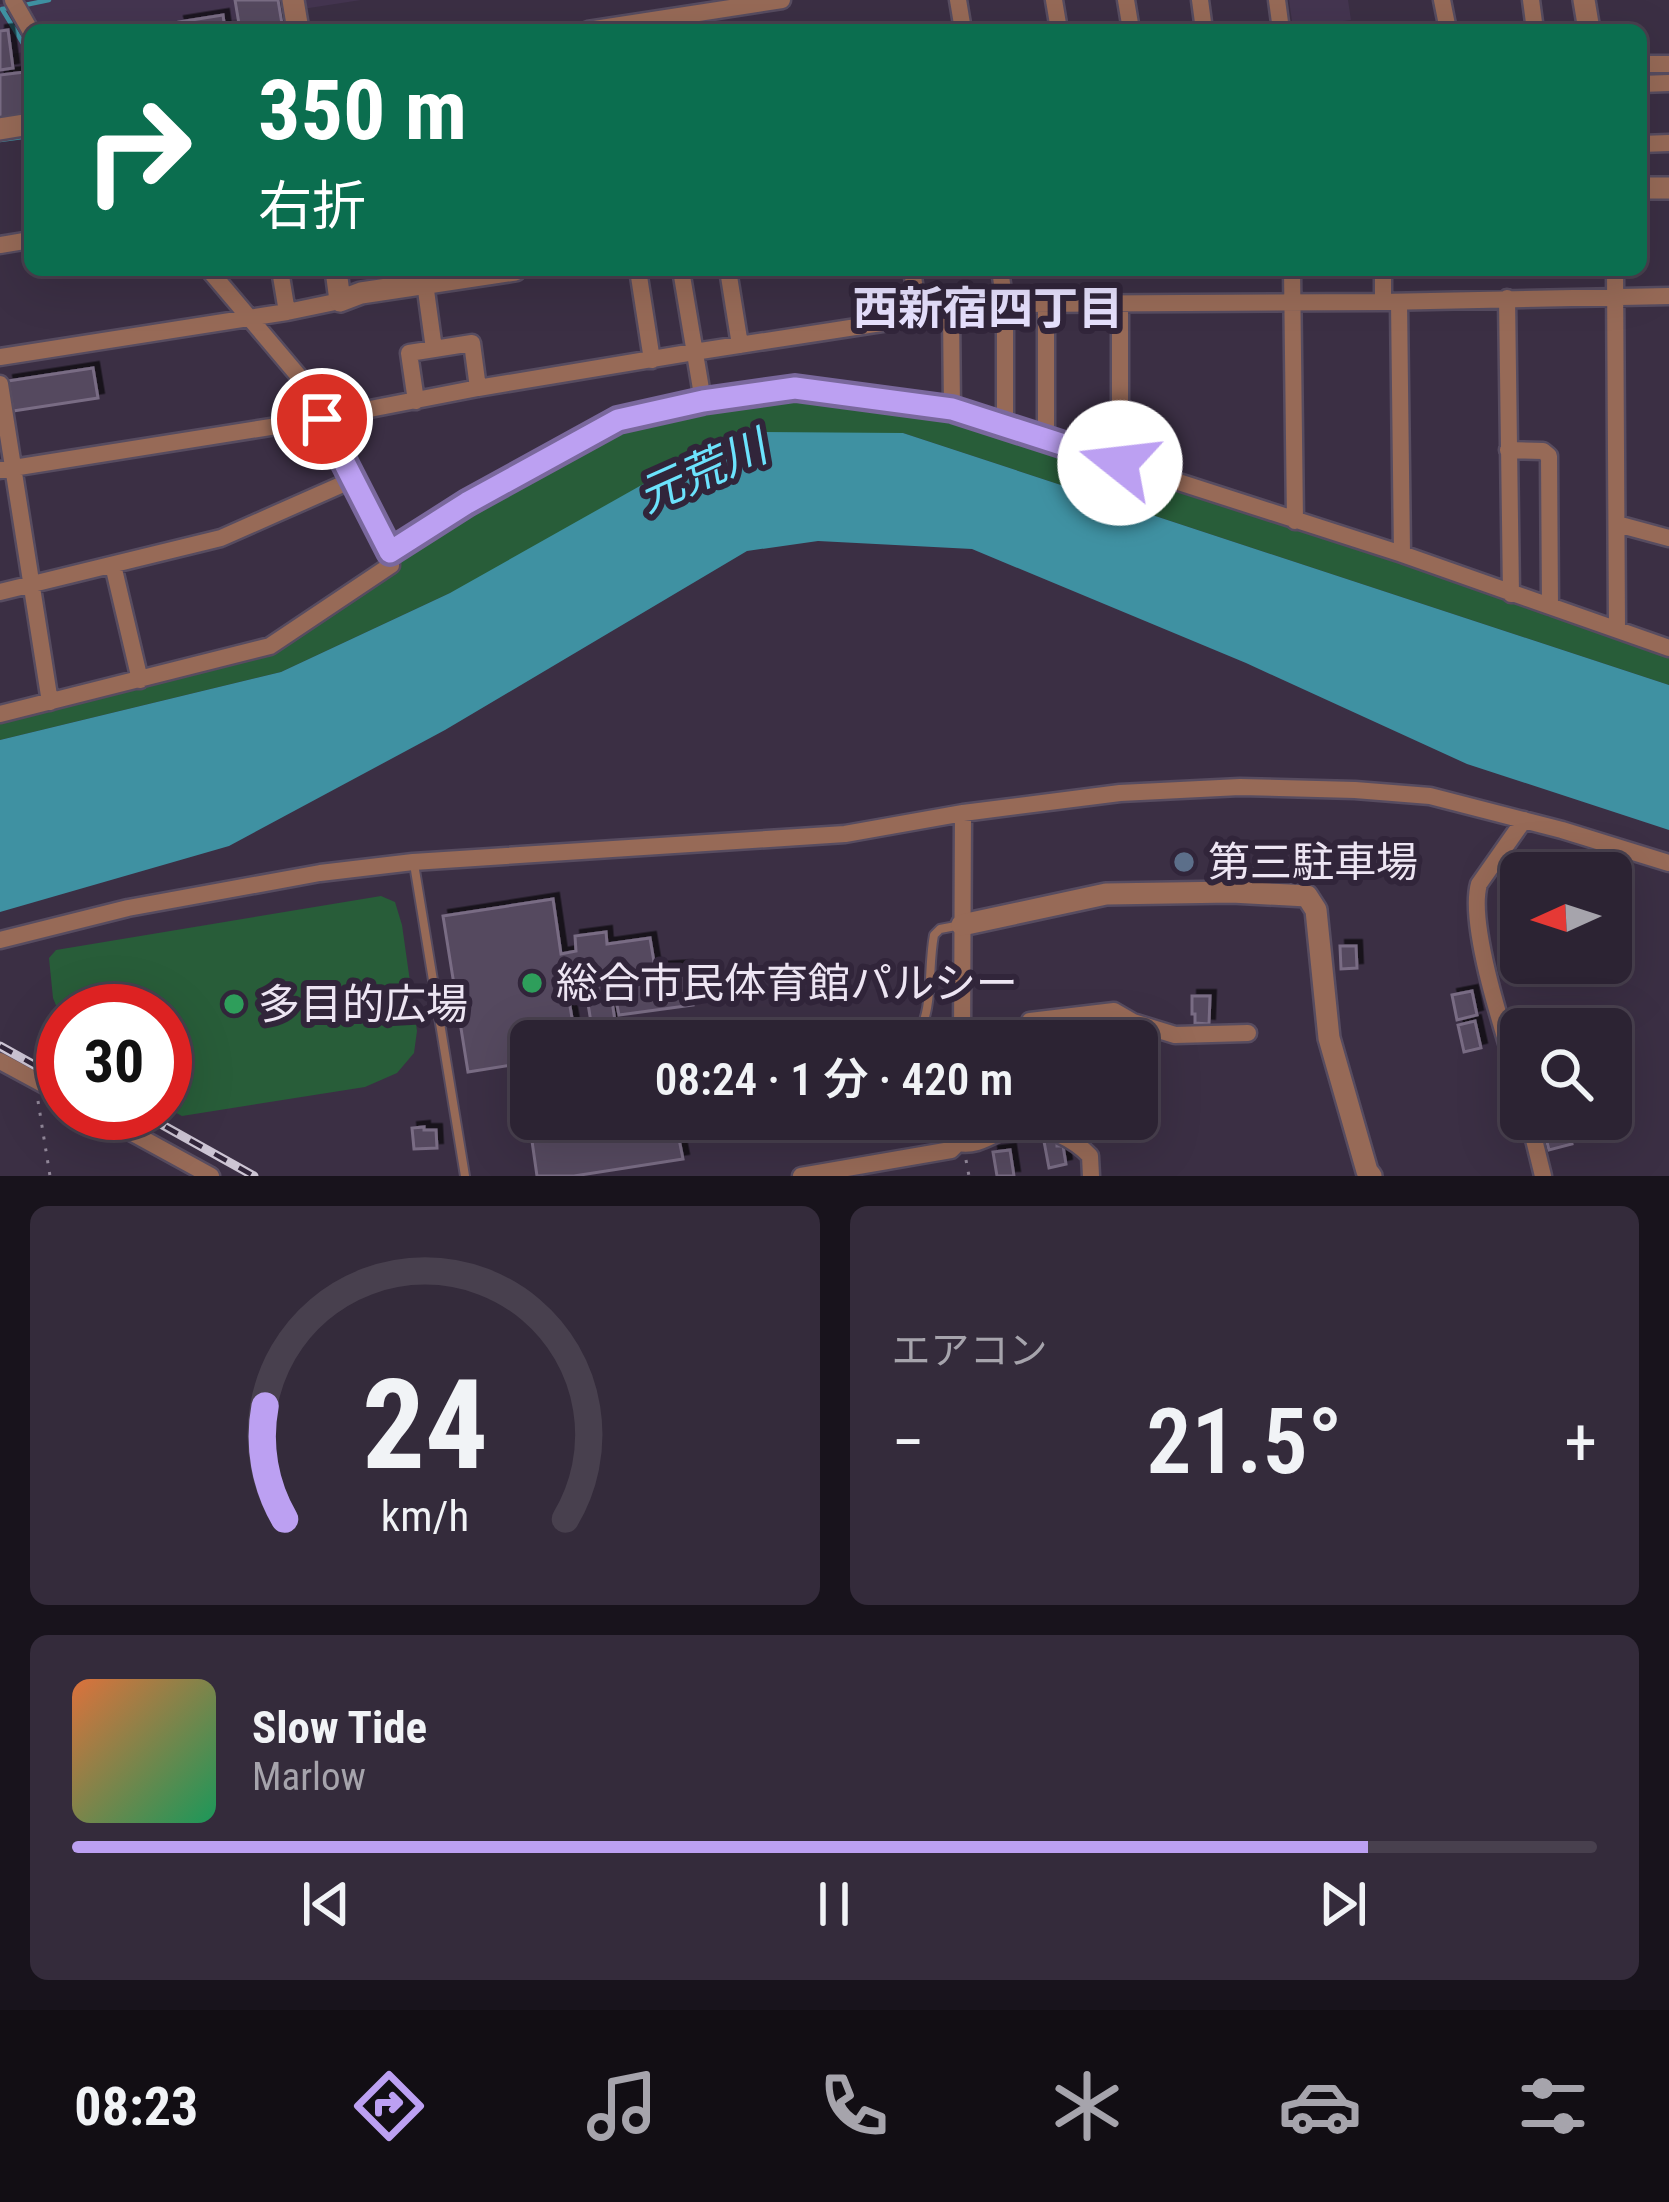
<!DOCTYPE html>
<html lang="ja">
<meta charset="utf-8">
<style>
:root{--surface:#2c2333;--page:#342b3b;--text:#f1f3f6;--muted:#a6a4ac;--line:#48404e;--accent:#bca0f2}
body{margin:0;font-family:"Roboto Condensed","Noto Sans JP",sans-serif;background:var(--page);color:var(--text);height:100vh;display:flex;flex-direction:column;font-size:45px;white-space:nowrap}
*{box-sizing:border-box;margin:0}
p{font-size:39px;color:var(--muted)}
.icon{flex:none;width:66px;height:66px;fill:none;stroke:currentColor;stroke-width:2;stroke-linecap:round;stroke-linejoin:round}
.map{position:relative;height:1176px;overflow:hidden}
.drawer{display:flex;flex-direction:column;gap:30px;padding:30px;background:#18131c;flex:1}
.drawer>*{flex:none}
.top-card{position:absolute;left:24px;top:24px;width:1623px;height:252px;border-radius:18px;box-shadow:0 12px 48px #0002,0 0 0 3px var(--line);background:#0b6e4f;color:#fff;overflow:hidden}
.needle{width:78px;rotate:267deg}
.buttons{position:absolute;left:1500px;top:852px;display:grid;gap:24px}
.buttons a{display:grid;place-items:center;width:132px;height:132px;border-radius:18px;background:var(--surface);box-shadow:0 12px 48px #0002,0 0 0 3px var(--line);font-size:60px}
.speed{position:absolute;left:36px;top:984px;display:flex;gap:24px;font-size:60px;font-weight:700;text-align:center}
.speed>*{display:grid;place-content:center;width:156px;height:156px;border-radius:50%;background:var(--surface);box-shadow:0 12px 48px #0002,0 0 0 3px var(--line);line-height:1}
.speed .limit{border:18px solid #d22;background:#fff;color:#111}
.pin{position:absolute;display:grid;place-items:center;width:102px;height:102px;color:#fff;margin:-51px;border:6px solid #fff;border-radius:50%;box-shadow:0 3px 12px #0007}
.me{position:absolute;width:132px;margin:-66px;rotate:286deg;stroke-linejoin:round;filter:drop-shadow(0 0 9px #0008)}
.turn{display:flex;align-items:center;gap:42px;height:252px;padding:0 36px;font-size:54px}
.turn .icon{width:156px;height:156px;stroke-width:2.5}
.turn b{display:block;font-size:84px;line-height:102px}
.big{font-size:90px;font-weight:600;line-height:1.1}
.drawer .card{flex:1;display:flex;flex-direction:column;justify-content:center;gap:18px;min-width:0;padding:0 42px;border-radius:18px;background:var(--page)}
.drawer .dial{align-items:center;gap:0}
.dial svg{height:312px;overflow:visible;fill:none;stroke:var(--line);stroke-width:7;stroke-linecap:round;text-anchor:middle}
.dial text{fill:var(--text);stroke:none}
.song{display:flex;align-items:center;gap:36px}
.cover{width:144px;height:144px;border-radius:18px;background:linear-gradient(135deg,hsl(20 70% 55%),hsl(150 70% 35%))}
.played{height:12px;border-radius:6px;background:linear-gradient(90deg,var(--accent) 85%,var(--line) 85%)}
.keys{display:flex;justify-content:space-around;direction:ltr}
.heat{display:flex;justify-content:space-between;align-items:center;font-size:66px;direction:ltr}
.drawer .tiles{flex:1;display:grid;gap:30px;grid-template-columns:1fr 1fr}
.card:last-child{grid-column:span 2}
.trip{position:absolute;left:510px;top:1020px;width:648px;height:120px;border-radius:18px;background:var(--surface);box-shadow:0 12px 48px #0002,0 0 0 3px var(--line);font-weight:600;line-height:120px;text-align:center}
.tabs{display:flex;height:192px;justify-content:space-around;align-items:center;background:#120e14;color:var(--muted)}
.tabs .icon{width:84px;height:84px}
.tabs .on{color:var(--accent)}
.tabs b{font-size:54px;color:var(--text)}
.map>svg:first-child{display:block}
</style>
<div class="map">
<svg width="1669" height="1176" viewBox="0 0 1669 1176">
<defs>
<filter id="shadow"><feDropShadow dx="5.5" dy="-5.5" stdDeviation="0" flood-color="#0009"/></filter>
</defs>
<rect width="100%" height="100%" fill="#3b2f44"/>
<path fill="#443550" d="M 27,0 L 361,0 L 166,30 L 30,30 L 30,51 L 0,56 L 0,4 Z
M 1289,0 L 1348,0 L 1351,20 L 1293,28 Z"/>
<path fill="#285d39" d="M 806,399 L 914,406 L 1669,651 L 1669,685 L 903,433 L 450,593 L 281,672 L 0,740 L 0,721 L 271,654 L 400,566 L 400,553 L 534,473 L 635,424 L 704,407 Z
M 381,896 L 395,902 L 402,925 L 417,1031 L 414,1053 L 397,1073 L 365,1087 L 182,1116 L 165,1107 L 165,1011 L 63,1011 L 63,1022 L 53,998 L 49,958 L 56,950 Z"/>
<path fill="#3f91a2" d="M 760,432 L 903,433 L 1669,685 L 1669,830 L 1467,764 L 1246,663 L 972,549 L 818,541 L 747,551 L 445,730 L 229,846 L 0,912 L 0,740 L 281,672 L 450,593 L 686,460 Z"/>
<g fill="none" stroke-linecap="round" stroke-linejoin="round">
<path stroke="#3f91a2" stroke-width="4.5" d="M 20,6 L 49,0
M 9,8 L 2,9 L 30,55
M 1641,75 L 1659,75
M 0,140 L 30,136"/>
</g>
<path fill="#55485f" stroke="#796c84" stroke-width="3" filter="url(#shadow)" d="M 235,0 L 278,0 L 283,30 L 240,30 Z
M 223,15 L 225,30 L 181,30 L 179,22 Z
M 8,30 L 13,68 L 0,70 L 0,31 Z
M 25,72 L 30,114 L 0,118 L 0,75 Z
M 93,368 L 98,398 L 13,411 L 8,381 Z
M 553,899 L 561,954 L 576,951 L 575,936 L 606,932 L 607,944 L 650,938 L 655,968 L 687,966 L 693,1005 L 619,1015 L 612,981 L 609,981 L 618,1041 L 594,1041 L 585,985 L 567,989 L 576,1041 L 531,1041 L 531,1062 L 468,1072 L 443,916 Z
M 1340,946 L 1356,946 L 1357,968 L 1341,969 Z
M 1472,991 L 1477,1015 L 1457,1020 L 1452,995 Z
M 1192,996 L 1210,996 L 1209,1024 L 1195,1023 L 1195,1014 L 1192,1014 Z
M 1084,1018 L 1101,1019 L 1101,1041 L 1083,1041 Z
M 1475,1021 L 1481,1048 L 1464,1052 L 1458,1025 Z
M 531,1077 L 531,1119 L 675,1119 L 683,1159 L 574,1176 L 537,1176 L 523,1078 Z
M 1557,1119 L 1566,1119 L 1572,1144 L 1549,1150 L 1542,1123 Z
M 424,1127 L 424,1130 L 436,1130 L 437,1148 L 414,1149 L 412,1128 Z
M 1043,1136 L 1057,1141 L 1057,1146 L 1063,1146 L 1066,1164 L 1049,1168 Z
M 1010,1150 L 1014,1176 L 997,1176 L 993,1152 Z"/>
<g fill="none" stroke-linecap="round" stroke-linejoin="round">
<g stroke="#574c60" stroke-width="12">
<path id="service" d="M 414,864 L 465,1176
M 736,1041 L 746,1037 L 763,1041
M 915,1041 C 935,1007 927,972 934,935 L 940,929 L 961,925"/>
</g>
<g stroke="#574c60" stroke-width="21">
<path id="minor" d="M 13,0 L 30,30
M 958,0 L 963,30
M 1054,0 L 1059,30
M 1126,0 L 1131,30
M 1200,0 L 1204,30
M 1277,0 L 1281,30
M 1442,0 L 1448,30
M 1531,0 L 1535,30
M 588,30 L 782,0
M 1641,64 L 1669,64
M 1641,84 L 1669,83
M 1641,144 L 1669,143
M 0,245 L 30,240
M 209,270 L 307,386 L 390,552
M 280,270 L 287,312
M 638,270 L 652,360
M 681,270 L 703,401
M 728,270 L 740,345
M 912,270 L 919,317
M 1000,270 L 1005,304 L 1005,426
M 1292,270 L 1295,521
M 1615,270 L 1617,629
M 425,283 L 434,349
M 1507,298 L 1511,594
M 1383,302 L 1383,270
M 1399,302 L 1402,554
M 951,312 L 952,409
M 0,357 L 287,312 L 340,301
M 0,384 L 50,702
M 416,401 L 409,353 L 472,343 L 478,388
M 1046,441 L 1046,304
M 1508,450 L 1543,451 L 1549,456 L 1550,606
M 1120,463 L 1120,303
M 0,470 L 308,421 L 478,388 L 694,352 L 1005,304 L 1383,302 L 1669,296
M 1617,524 L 1669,538
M 390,552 L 467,503 L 618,420 L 703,401 L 795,388 L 952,409 L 1402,554 L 1669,648
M 113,565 L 140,680
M 0,592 L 221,538 L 352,480
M 0,714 L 270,646 L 391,565 L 390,552
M 0,940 L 128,908 L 320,873 L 413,862 L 845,834 L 963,813 L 1120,793 L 1240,787 L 1355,790 L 1430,796 L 1562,830 L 1669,863
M 962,1041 L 963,813
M 1025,1041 L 1030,1021 L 1114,1011 L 1133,1022 L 1175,1035 L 1248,1033
M 0,1061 L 63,1095
M 1521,1088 C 1507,1043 1467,926 1479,884 L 1524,820
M 96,1113 L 211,1176
M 1529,1119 L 1543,1176
M 958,1143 C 983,1148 998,1127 1021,1126 C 1045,1124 1075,1140 1090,1156 L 1091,1176
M 801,1176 L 951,1150 L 958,1143 L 962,1119"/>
</g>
<g stroke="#574c60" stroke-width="26">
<path id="tertiary" d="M 293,0 L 298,30
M 1584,0 L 1589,30
M 0,129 L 30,124
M 1641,188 L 1669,188
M 336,270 L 340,301 L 361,293 L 515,270
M 962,925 L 1106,894 L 1232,892 L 1307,896 L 1316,910 L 1329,1038 L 1367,1171 L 1371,1176"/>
</g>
<path stroke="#92889a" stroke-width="3" stroke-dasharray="3 9" stroke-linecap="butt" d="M 38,1101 L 50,1176
M 966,1160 L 969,1176"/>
<use href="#service" stroke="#976a57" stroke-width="8"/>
<use href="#minor" stroke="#976a57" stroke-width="16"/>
<use href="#tertiary" stroke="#976a57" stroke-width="21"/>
<g stroke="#cdc5d4" stroke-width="9">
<path id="rail" d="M 0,1046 L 63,1081
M 141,1113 L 254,1176"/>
</g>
<use href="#rail" stroke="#31253a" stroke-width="4.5" stroke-dasharray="14" stroke-linecap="butt"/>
</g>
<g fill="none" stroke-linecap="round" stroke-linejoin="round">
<g stroke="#7a689d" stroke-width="30">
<path id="route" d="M 322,419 L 390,552 L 467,503 L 618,420 L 703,401 L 795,388 L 952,409 L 1120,463"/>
</g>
<use href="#route" stroke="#bca0f2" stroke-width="21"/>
</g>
<circle fill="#5c6f8a" stroke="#31253a" stroke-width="4.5" cx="1184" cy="862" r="12"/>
<g fill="#2e9e5b" stroke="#31253a" stroke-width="4.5">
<circle cx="532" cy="983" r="12"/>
<circle cx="234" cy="1004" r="12"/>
</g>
<g text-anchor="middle" stroke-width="12" stroke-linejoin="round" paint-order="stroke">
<g font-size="42" fill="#ede5f3" stroke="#31253a" text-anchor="start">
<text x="1208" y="877">第三駐車場</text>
<text x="556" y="998">総合市民体育館パルシー</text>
<text x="258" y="1019">多目的広場</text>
</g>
<g font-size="45" font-weight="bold" fill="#e6e0fd" stroke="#31253a">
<text x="988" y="324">西新宿四丁目</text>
</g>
<g font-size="45" font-style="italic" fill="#6ce3fd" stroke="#31253a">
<text transform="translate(702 471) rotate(-24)" y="16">元荒川</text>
</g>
</g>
</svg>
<div class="buttons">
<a><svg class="needle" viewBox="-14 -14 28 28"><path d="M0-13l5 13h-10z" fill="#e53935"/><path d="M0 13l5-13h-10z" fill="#a6a4ac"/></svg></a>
<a><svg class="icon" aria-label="search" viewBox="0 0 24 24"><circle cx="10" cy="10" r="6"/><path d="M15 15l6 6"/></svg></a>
</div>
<div class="speed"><div class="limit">30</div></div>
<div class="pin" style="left:322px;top:419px;background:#d93025"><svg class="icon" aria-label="arrive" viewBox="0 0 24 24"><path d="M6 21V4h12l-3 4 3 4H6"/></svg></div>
<svg class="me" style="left:1120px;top:463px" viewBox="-20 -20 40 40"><circle r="19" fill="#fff"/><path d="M0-13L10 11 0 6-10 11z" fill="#bca0f2"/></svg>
<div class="trip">08:24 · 1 分 · 420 m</div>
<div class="top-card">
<div class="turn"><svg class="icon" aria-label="right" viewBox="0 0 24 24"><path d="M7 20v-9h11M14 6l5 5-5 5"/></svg><div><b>350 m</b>右折</div></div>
</div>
</div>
<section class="drawer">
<div class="tiles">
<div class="card dial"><svg viewBox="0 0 100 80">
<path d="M14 69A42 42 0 1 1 86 69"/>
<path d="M14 69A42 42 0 0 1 9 40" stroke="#bca0f2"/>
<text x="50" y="56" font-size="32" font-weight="700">24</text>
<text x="50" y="72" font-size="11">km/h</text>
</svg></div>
<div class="card"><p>エアコン</p>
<div class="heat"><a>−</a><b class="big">21.5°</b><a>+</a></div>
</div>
<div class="card">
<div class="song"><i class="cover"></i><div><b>Slow Tide</b><p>Marlow</p></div></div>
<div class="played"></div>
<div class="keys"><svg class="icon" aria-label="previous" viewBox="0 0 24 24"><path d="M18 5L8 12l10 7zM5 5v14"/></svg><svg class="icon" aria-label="pause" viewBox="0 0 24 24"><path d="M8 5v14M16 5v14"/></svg><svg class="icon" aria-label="next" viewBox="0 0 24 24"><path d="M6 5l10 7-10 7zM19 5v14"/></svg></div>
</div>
</div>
</section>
<nav class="tabs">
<b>08:23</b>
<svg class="icon on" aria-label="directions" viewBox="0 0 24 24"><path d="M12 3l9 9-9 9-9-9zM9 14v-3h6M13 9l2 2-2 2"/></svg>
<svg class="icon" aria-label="music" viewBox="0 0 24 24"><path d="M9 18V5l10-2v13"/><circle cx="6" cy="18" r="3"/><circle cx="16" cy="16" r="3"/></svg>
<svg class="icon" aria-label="phone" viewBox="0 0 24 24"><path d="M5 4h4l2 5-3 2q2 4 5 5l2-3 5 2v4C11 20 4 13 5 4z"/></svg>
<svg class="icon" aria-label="climate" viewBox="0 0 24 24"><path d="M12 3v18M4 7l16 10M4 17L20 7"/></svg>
<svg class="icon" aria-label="car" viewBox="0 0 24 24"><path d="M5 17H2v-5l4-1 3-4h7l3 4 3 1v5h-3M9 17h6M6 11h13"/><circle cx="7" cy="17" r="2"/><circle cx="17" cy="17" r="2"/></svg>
<svg class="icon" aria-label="filters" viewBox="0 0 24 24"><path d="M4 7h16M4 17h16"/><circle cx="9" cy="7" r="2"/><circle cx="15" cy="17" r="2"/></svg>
</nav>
